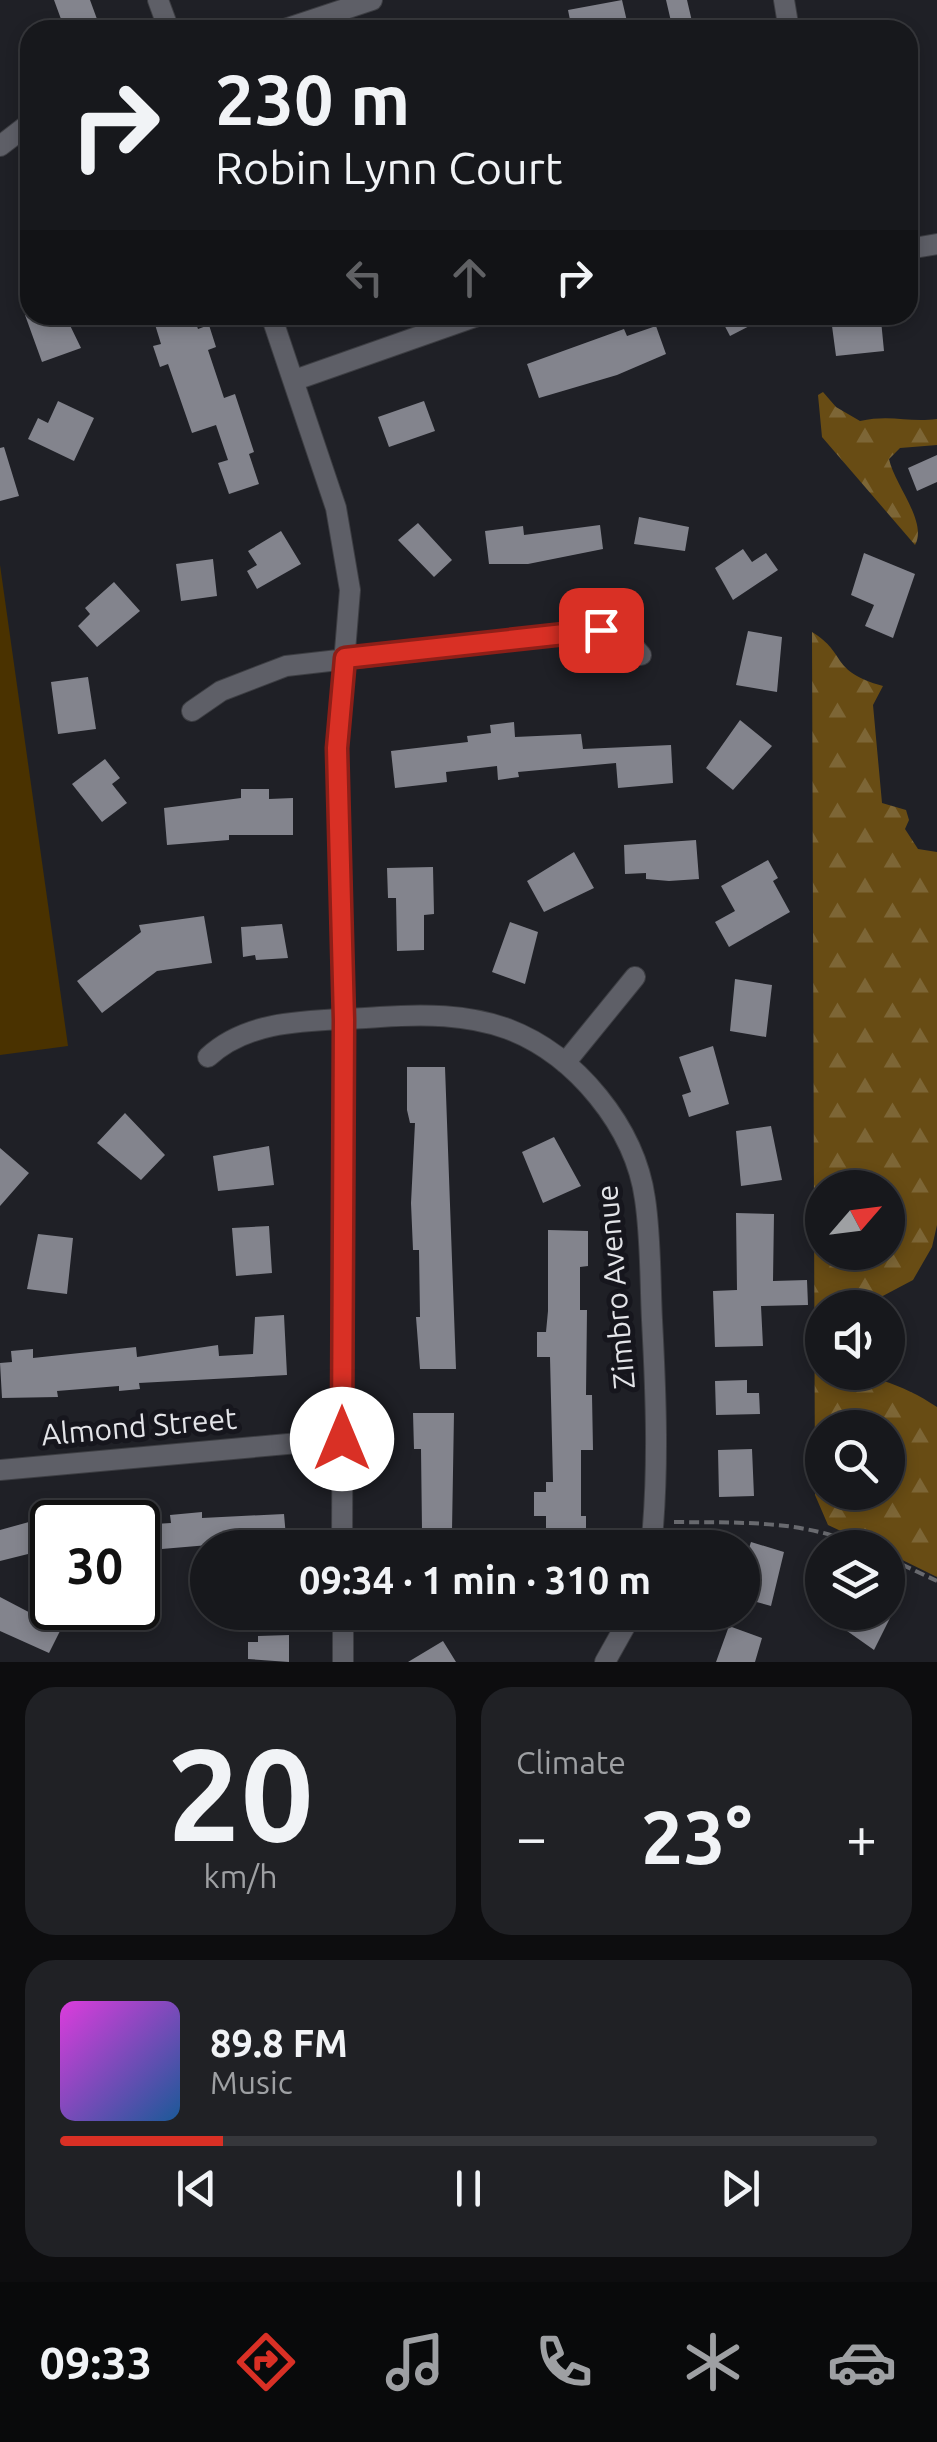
<!DOCTYPE html>
<meta charset="utf-8">
<style>
:root{--surface:#17181c;--page:#202125;--text:#f1f3f6;--muted:#9ea0a3;--line:#36373b;--accent:#d93025}
body{margin:0;font-family:Ubuntu,sans-serif;background:var(--page);color:var(--text);height:100vh;display:flex;flex-direction:column;font-size:38px;white-space:nowrap}
*{box-sizing:border-box;margin:0}
p{font-size:32px;color:var(--muted)}
.icon{flex:none;width:55px;height:55px;fill:none;stroke:currentColor;stroke-width:2;stroke-linecap:round;stroke-linejoin:round}
.map{position:relative;height:1662px;overflow:hidden}
.side{display:flex;flex-direction:column;gap:25px;padding:25px;background:#0d0d0f;flex:1}
.side>*{flex:none}
.banner{position:absolute;left:20px;top:20px;width:898px;height:305px;border-radius:30px;box-shadow:0 5px 15px #0003,0 0 0 2px var(--line);background:#17181c;color:var(--text);overflow:hidden}
.needle{width:65px;rotate:62deg}
.buttons{position:absolute;left:805px;top:1170px;display:grid;gap:20px}
.buttons a{display:grid;place-items:center;width:100px;height:100px;border-radius:50%;background:var(--surface);box-shadow:0 5px 15px #0003,0 0 0 2px var(--line);font-size:50px}
.speed{position:absolute;left:30px;top:1500px;display:flex;gap:20px;font-size:50px;font-weight:700;text-align:center}
.speed>*{display:grid;place-content:center;width:130px;height:130px;border-radius:50%;background:var(--surface);box-shadow:0 5px 15px #0003,0 0 0 2px var(--line);line-height:1}
.speed .limit{border:5px solid #111;border-radius:15px;background:#fff;color:#111}
.pin{position:absolute;display:grid;place-items:center;width:85px;height:85px;color:#fff;margin:-42px;border-radius:20px;box-shadow:0 5px 15px #0006}
.me{position:absolute;width:110px;margin:-55px;rotate:0deg;stroke-linejoin:round;filter:drop-shadow(0 0 8px #0008)}
.turn{display:flex;align-items:center;gap:35px;height:210px;padding:0 30px;font-size:45px}
.turn .icon{width:130px;height:130px;stroke-width:2.5}
.turn b{display:block;font-size:70px;line-height:85px}
.lanes{display:flex;align-items:center;height:95px;padding:0 30px;background:#0003;justify-content:center;gap:50px;direction:ltr}
.lanes .off{opacity:.35}
.big{font-size:75px;font-weight:600;line-height:1.1}
.side .widget{flex:1;display:flex;flex-direction:column;justify-content:center;gap:15px;min-width:0;padding:0 35px;border-radius:30px;background:var(--page)}
.side .dial{align-items:center;gap:0}
.dial b{font-size:130px;line-height:1}
.song{display:flex;align-items:center;gap:30px}
.cover{width:120px;height:120px;border-radius:15px;background:linear-gradient(135deg,hsl(300 70% 55%),hsl(210 70% 35%))}
.played{height:10px;border-radius:5px;background:linear-gradient(90deg,var(--accent) 20%,var(--line) 20%)}
.keys{display:flex;justify-content:space-around;direction:ltr}
.heat{display:flex;justify-content:space-between;align-items:center;font-size:55px;direction:ltr}
.side .tiles{flex:1;display:grid;gap:25px;grid-template-columns:1fr 1fr}
.widget:last-child{grid-column:span 2}
.trip{position:absolute;left:190px;top:1530px;width:570px;height:100px;border-radius:50px;background:var(--surface);box-shadow:0 5px 15px #0003,0 0 0 2px var(--line);font-weight:600;line-height:100px;text-align:center}
.tab-bar{display:flex;height:160px;justify-content:space-around;align-items:center;background:#090a0b;color:var(--muted)}
.tab-bar .icon{width:70px;height:70px}
.tab-bar .selected{color:var(--accent)}
.tab-bar b{font-size:45px;color:var(--text)}
.map>svg:first-child{display:block}
</style>
<div class="map">
<svg width="937" height="1662" viewBox="0 0 937 1662">
<defs>
<pattern id="forest-firs" width="22" height="20" patternUnits="userSpaceOnUse" patternTransform="scale(2.5)"><rect width="22" height="20" fill="#684c14"/><path d="M5 1l3.5 6h-7zM16 11l3.5 6h-7z" fill="#7d6636"/></pattern>
</defs>
<rect width="100%" height="100%" fill="#1f2026"/>
<path fill="#4a3200" d="M 0,565 L 68,1046 L 0,1055 Z"/>
<path fill="url(#forest-firs)" fill-rule="evenodd" d="M 823,392 L 836,407 L 860,421 C 892,414 908,423 937,419 L 937,445 L 900,448 L 889,459 C 894,484 928,522 915,545 L 822,437 L 818,395 Z
M 812,632 C 848,654 829,671 883,686 L 873,705 L 882,803 L 906,810 L 909,820 L 905,829 L 918,849 L 937,852 L 937,1225 L 932,1247 L 913,1280 L 862,1307 L 822,1308 L 822,1372 C 865,1372 901,1383 937,1407 L 937,1577 L 888,1553 L 888,1548 L 875,1547 L 828,1525 L 815,1495 ZM 822,1188 L 888,1188 L 888,1252 L 822,1252 ZM 822,1428 L 888,1428 L 888,1492 L 822,1492 Z"/>
<path fill="#83848d" d="M 54,0 L 90,0 L 101,30 L 65,30 Z
M 622,0 L 629,30 L 572,30 L 568,10 Z
M 666,0 L 687,0 L 694,30 L 673,30 Z
M 25,315 L 65,315 L 81,348 L 42,362 Z
M 163,315 L 193,315 L 198,329 L 209,325 L 216,347 L 208,350 L 224,398 L 235,394 L 254,452 L 249,454 L 259,484 L 229,494 L 218,463 L 228,460 L 216,425 L 192,433 L 168,364 L 160,367 L 153,346 L 161,344 L 153,318 Z
M 719,315 L 771,315 L 730,336 Z
M 881,320 L 884,351 L 836,356 L 832,326 Z
M 656,326 L 666,354 L 617,375 L 539,398 L 527,364 L 624,329 L 627,336 Z
M 58,401 L 94,418 L 74,461 L 28,439 L 38,418 L 48,423 Z
M 424,401 L 435,431 L 389,447 L 378,417 Z
M 4,447 L 19,496 L 0,501 L 0,448 Z
M 937,455 L 937,482 L 917,491 L 908,468 Z
M 639,517 L 689,527 L 685,551 L 634,544 Z
M 418,523 L 452,560 L 434,577 L 398,540 Z
M 600,525 L 603,549 L 528,564 L 489,564 L 485,531 L 523,526 L 524,535 Z
M 281,531 L 301,564 L 257,589 L 247,571 L 257,565 L 248,551 Z
M 743,549 L 752,562 L 766,553 L 778,570 L 733,600 L 715,568 Z
M 864,553 L 915,574 L 893,638 L 865,626 L 874,605 L 851,595 Z
M 213,559 L 217,596 L 181,601 L 176,564 Z
M 114,582 L 140,611 L 97,647 L 78,626 L 90,614 L 85,608 Z
M 748,631 L 782,637 L 777,692 L 736,685 Z
M 88,677 L 96,729 L 58,734 L 51,682 Z
M 740,720 L 772,746 L 733,790 L 706,768 Z
M 514,722 L 515,737 L 581,734 L 583,749 L 671,745 L 673,783 L 618,788 L 616,763 L 518,772 L 519,777 L 498,780 L 497,766 L 446,772 L 447,782 L 395,788 L 391,751 L 468,742 L 467,736 L 491,733 L 490,725 Z
M 105,759 L 120,778 L 112,784 L 127,803 L 102,822 L 72,784 Z
M 241,789 L 269,789 L 269,799 L 293,798 L 293,835 L 229,835 L 229,840 L 167,845 L 164,808 L 241,798 Z
M 696,840 L 699,879 L 669,881 L 646,879 L 646,873 L 625,874 L 624,845 Z
M 574,852 L 594,888 L 544,912 L 527,881 Z
M 768,860 L 778,878 L 773,881 L 790,912 L 729,947 L 715,922 L 735,911 L 721,886 Z
M 433,867 L 434,914 L 424,915 L 424,950 L 397,951 L 396,898 L 388,898 L 387,868 Z
M 204,916 L 212,963 L 157,971 L 102,1013 L 77,981 L 141,932 L 139,925 Z
M 510,922 L 538,932 L 525,984 L 492,972 Z
M 282,924 L 288,958 L 256,960 L 255,955 L 243,957 L 241,927 Z
M 735,979 L 772,985 L 766,1037 L 730,1031 Z
M 713,1046 L 729,1104 L 689,1117 L 682,1095 L 691,1092 L 679,1057 Z
M 407,1067 L 445,1067 L 456,1369 L 420,1369 L 416,1317 L 420,1317 L 419,1250 L 413,1250 L 411,1203 L 415,1123 L 410,1123 L 407,1110 Z
M 125,1113 L 165,1155 L 141,1180 L 97,1143 Z
M 771,1126 L 782,1180 L 741,1186 L 736,1131 Z
M 554,1137 L 581,1186 L 543,1203 L 522,1152 Z
M 269,1146 L 274,1185 L 218,1191 L 213,1156 Z
M 0,1148 L 29,1173 L 0,1206 Z
M 736,1213 L 774,1214 L 773,1281 L 807,1280 L 808,1305 L 761,1306 L 763,1346 L 715,1347 L 713,1291 L 737,1290 Z
M 269,1226 L 272,1273 L 236,1276 L 232,1228 Z
M 548,1230 L 588,1231 L 588,1266 L 580,1267 L 580,1310 L 587,1310 L 586,1395 L 592,1395 L 593,1450 L 581,1450 L 581,1516 L 586,1516 L 586,1537 L 546,1537 L 546,1516 L 534,1516 L 534,1492 L 546,1492 L 546,1482 L 553,1482 L 550,1357 L 537,1357 L 537,1332 L 546,1332 L 548,1311 Z
M 38,1234 L 73,1238 L 67,1294 L 27,1289 Z
M 284,1315 L 287,1375 L 139,1383 L 140,1389 L 119,1391 L 119,1386 L 57,1391 L 58,1397 L 2,1398 L 0,1363 L 12,1362 L 11,1351 L 33,1349 L 33,1358 L 136,1347 L 137,1357 L 218,1345 L 219,1356 L 253,1354 L 255,1317 Z
M 747,1380 L 747,1393 L 759,1393 L 760,1414 L 716,1415 L 715,1381 Z
M 413,1413 L 454,1413 L 452,1531 L 422,1531 L 421,1449 L 414,1449 Z
M 752,1449 L 754,1496 L 719,1497 L 718,1450 Z
M 202,1512 L 202,1518 L 284,1514 L 287,1548 L 257,1548 L 257,1541 L 138,1551 L 138,1525 L 171,1523 L 170,1515 Z
M 47,1517 L 52,1548 L 0,1561 L 0,1530 Z
M 751,1542 L 784,1552 L 771,1606 L 742,1598 L 742,1569 Z
M 0,1597 L 61,1629 L 49,1653 L 0,1631 Z
M 848,1612 L 893,1612 L 874,1650 L 840,1626 Z
M 729,1626 L 762,1638 L 755,1662 L 716,1662 Z
M 289,1635 L 289,1662 L 248,1659 L 248,1642 L 258,1642 L 258,1636 Z
M 443,1641 L 456,1662 L 408,1662 Z"/>
<g fill="none" stroke-linecap="round" stroke-linejoin="round">
<g stroke="#3d3e43" stroke-width="22">
<path id="minor" d="M 158,0 L 169,30
M 784,0 L 789,30
M 282,30 L 372,0
M 0,146 L 30,123
M 908,249 L 937,244
M 271,315 L 336,508 L 350,590 L 337,748 L 344,1020 L 342,1548
M 295,380 L 480,315
M 192,711 L 221,691 L 286,666 L 601,630 L 627,639 L 641,655
M 208,1057 C 253,1015 322,1022 380,1017 C 423,1014 467,1014 508,1029 C 576,1055 635,1127 645,1199 C 651,1239 650,1280 652,1320 C 656,1395 659,1473 651,1548
M 565,1063 L 635,977
M 0,1470 L 343,1439
M 343,1612 L 343,1662
M 605,1662 L 633,1612"/>
</g>
<path stroke="#696a6f" stroke-width="4" stroke-dasharray="10 5" stroke-linecap="butt" d="M 674,1522 C 741,1523 804,1519 865,1548
M 888,1558 L 937,1581"/>
<use href="#minor" stroke="#5e5f67" stroke-width="20"/>
</g>
<g fill="none" stroke-linecap="round" stroke-linejoin="round">
<g stroke="#8d1f18" stroke-width="25">
<path id="route" d="M 342,1439 L 344,1020 L 337,748 L 345,658 L 601,630"/>
</g>
<use href="#route" stroke="#d93025" stroke-width="18"/>
</g>
<g text-anchor="middle" stroke-width="10" stroke-linejoin="round" paint-order="stroke">
<g font-size="30" fill="#e3e4e8" stroke="#16161d">
<text transform="translate(616 1287) rotate(-95)" y="10">Zimbro Avenue</text>
<text transform="translate(139 1427) rotate(-5)" y="10">Almond Street</text>
</g>
</g>
</svg>
<div class="buttons">
<a><svg class="needle" viewBox="-14 -14 28 28"><path d="M0-13l5 13h-10z" fill="#e53935"/><path d="M0 13l5-13h-10z" fill="#9ea0a3"/></svg></a>
<a><svg class="icon" aria-label="sound" viewBox="0 0 24 24"><path d="M4 9h4l5-4v14l-5-4H4zM17 9q2 3 0 6"/></svg></a>
<a><svg class="icon" aria-label="search" viewBox="0 0 24 24"><circle cx="10" cy="10" r="6"/><path d="M15 15l6 6"/></svg></a>
<a><svg class="icon" aria-label="layers" viewBox="0 0 24 24"><path d="M12 4l9 5-9 5-9-5zM3 14l9 5 9-5"/></svg></a>
</div>
<div class="speed"><div class="limit">30</div></div>
<div class="pin" style="left:601px;top:630px;background:#d93025"><svg class="icon" aria-label="arrive" viewBox="0 0 24 24"><path d="M6 21V4h12l-3 4 3 4H6"/></svg></div>
<svg class="me" style="left:342px;top:1439px" viewBox="-20 -20 40 40"><circle r="19" fill="#fff"/><path d="M0-13L10 11 0 6-10 11z" fill="#d93025"/></svg>
<div class="trip">09:34 · 1 min · 310 m</div>
<div class="banner">
<div class="turn"><svg class="icon" aria-label="right" viewBox="0 0 24 24"><path d="M7 20v-9h11M14 6l5 5-5 5"/></svg><div><b>230 m</b>Robin Lynn Court</div></div>
<div class="lanes"><svg class="icon off" aria-label="left" viewBox="0 0 24 24"><path d="M17 20v-9H6M10 6l-5 5 5 5"/></svg><svg class="icon off" aria-label="ahead" viewBox="0 0 24 24"><path d="M12 20V5M6 11l6-6 6 6"/></svg><svg class="icon" aria-label="right" viewBox="0 0 24 24"><path d="M7 20v-9h11M14 6l5 5-5 5"/></svg></div>
</div>
</div>
<section class="side">
<div class="tiles">
<div class="widget dial"><b>20</b><p>km/h</p></div>
<div class="widget"><p>Climate</p>
<div class="heat"><a>−</a><b class="big">23°</b><a>+</a></div>
</div>
<div class="widget">
<div class="song"><i class="cover"></i><div><b>89.8 FM</b><p>Music</p></div></div>
<div class="played"></div>
<div class="keys"><svg class="icon" aria-label="previous" viewBox="0 0 24 24"><path d="M18 5L8 12l10 7zM5 5v14"/></svg><svg class="icon" aria-label="pause" viewBox="0 0 24 24"><path d="M8 5v14M16 5v14"/></svg><svg class="icon" aria-label="next" viewBox="0 0 24 24"><path d="M6 5l10 7-10 7zM19 5v14"/></svg></div>
</div>
</div>
</section>
<nav class="tab-bar">
<b>09:33</b>
<svg class="icon selected" aria-label="directions" viewBox="0 0 24 24"><path d="M12 3l9 9-9 9-9-9zM9 14v-3h6M13 9l2 2-2 2"/></svg>
<svg class="icon" aria-label="music" viewBox="0 0 24 24"><path d="M9 18V5l10-2v13"/><circle cx="6" cy="18" r="3"/><circle cx="16" cy="16" r="3"/></svg>
<svg class="icon" aria-label="phone" viewBox="0 0 24 24"><path d="M5 4h4l2 5-3 2q2 4 5 5l2-3 5 2v4C11 20 4 13 5 4z"/></svg>
<svg class="icon" aria-label="climate" viewBox="0 0 24 24"><path d="M12 3v18M4 7l16 10M4 17L20 7"/></svg>
<svg class="icon" aria-label="car" viewBox="0 0 24 24"><path d="M5 17H2v-5l4-1 3-4h7l3 4 3 1v5h-3M9 17h6M6 11h13"/><circle cx="7" cy="17" r="2"/><circle cx="17" cy="17" r="2"/></svg>
</nav>
